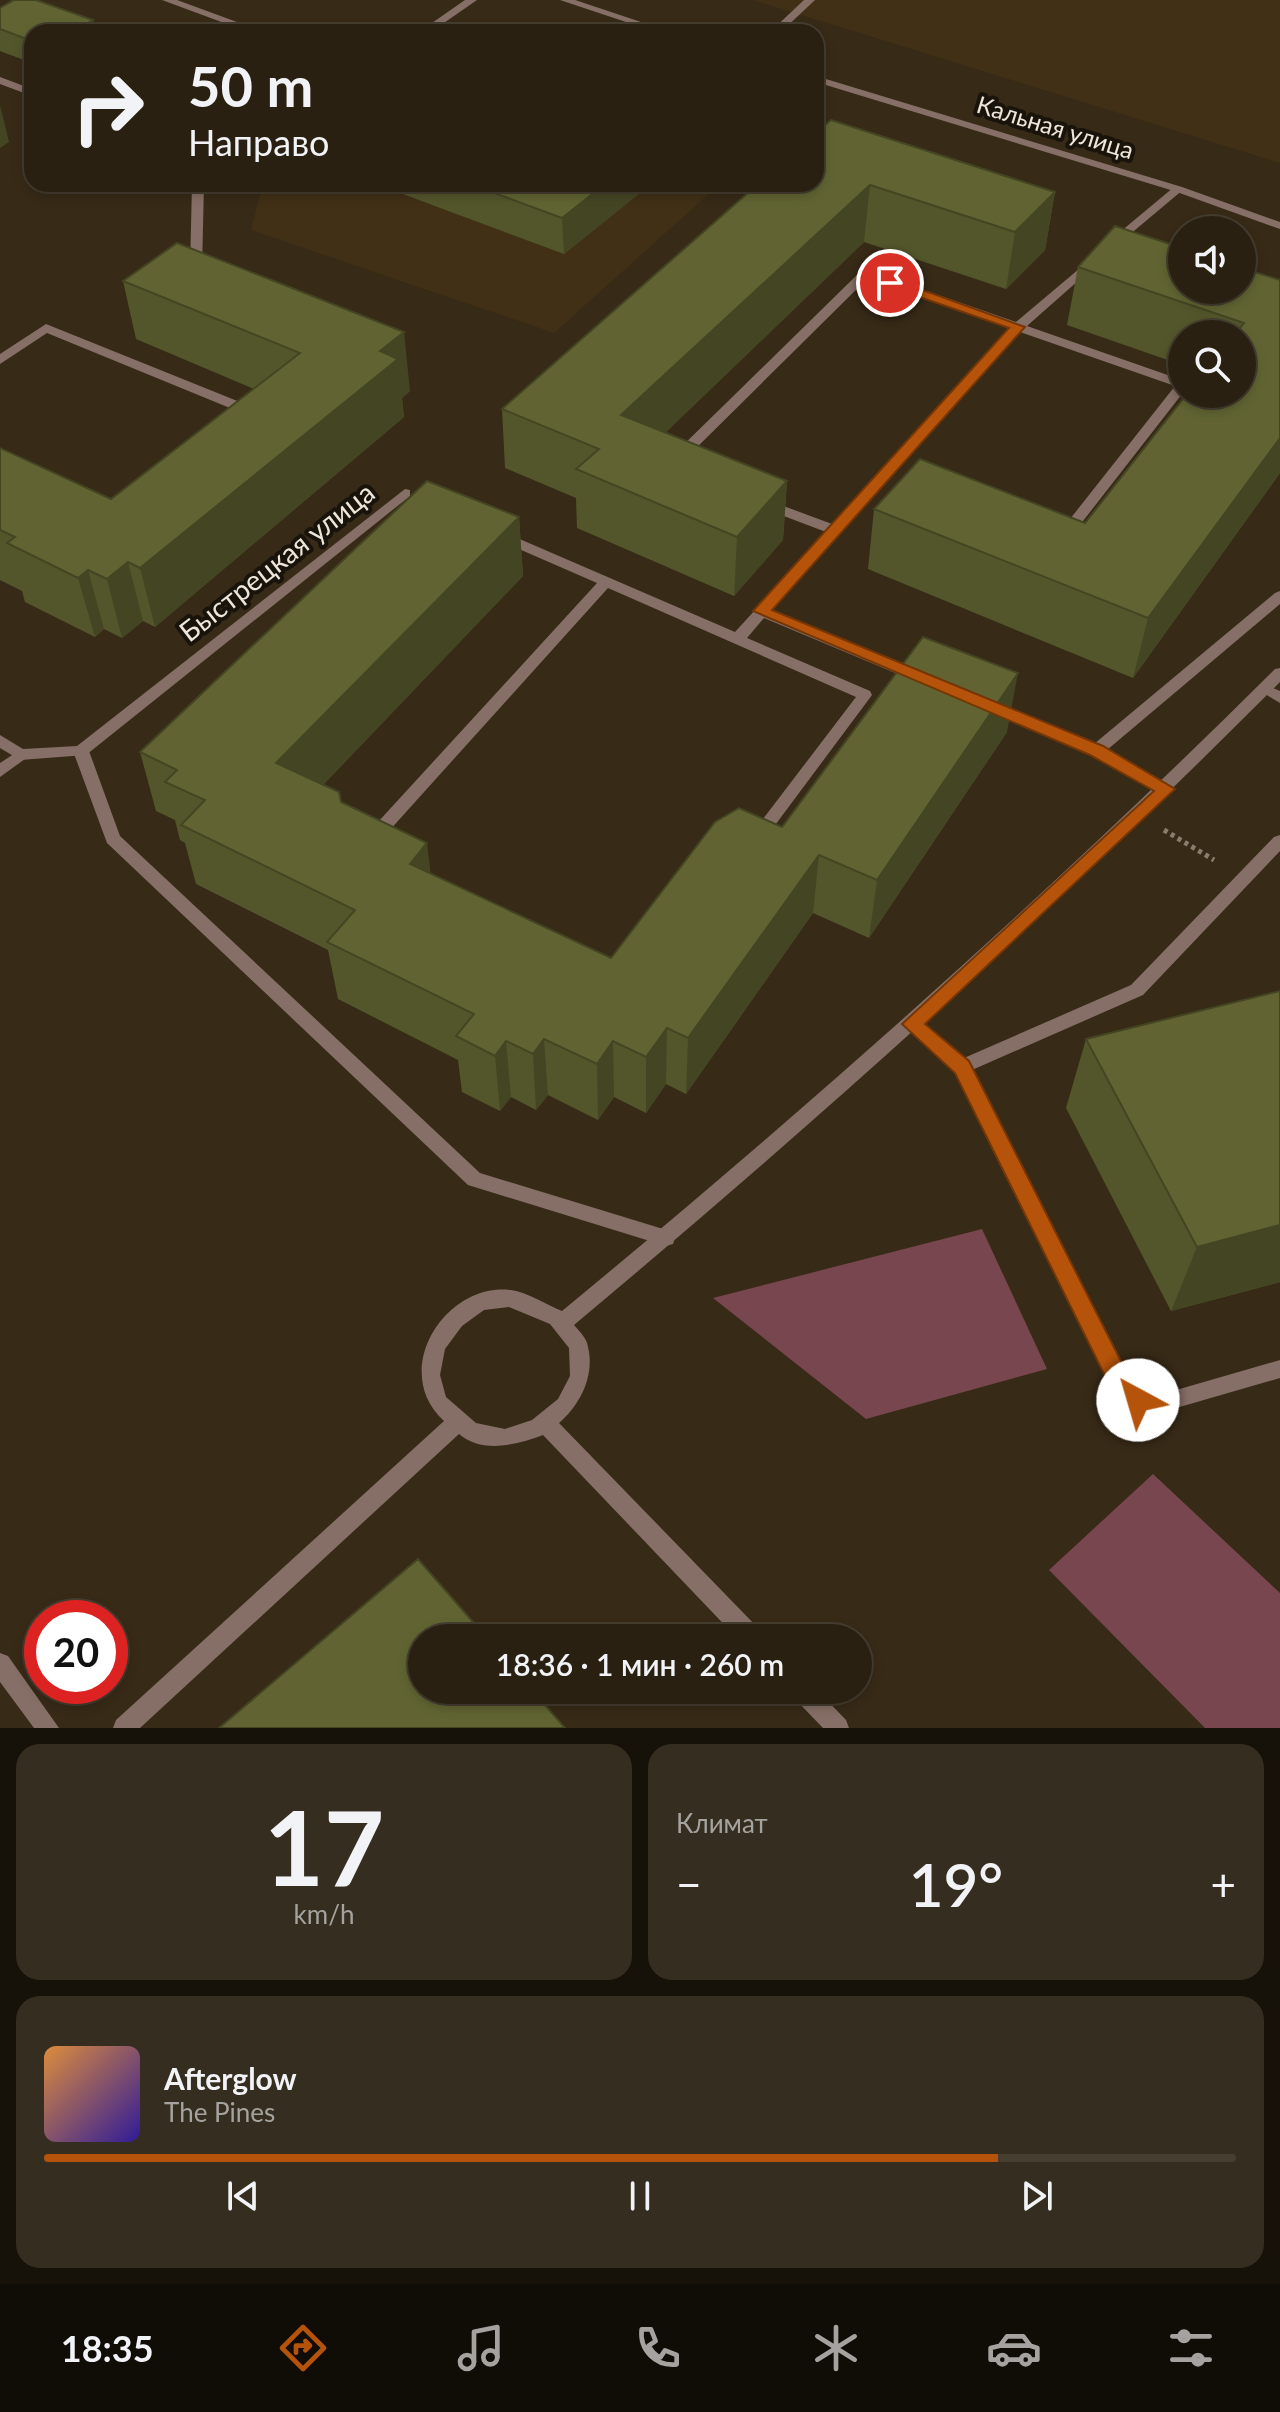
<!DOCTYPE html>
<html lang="ru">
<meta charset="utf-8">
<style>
:root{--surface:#292011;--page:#352d1f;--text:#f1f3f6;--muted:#a5a39f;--line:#453e31;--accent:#b45309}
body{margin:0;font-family:Lato,sans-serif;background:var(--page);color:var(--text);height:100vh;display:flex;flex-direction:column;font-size:30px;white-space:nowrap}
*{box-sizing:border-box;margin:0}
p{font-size:26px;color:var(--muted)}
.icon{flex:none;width:44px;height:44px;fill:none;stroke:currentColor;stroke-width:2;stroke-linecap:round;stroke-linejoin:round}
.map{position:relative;height:1728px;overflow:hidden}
.panel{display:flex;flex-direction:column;gap:16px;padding:16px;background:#171209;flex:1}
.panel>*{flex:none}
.top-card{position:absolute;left:24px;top:24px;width:800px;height:168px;border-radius:24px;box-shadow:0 4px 12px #0003,0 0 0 2px var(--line);background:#292011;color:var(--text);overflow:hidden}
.fabs{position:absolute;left:1168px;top:216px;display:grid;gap:16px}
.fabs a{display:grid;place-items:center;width:88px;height:88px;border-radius:50%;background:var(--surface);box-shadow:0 4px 12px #0003,0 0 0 2px var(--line);font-size:40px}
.speed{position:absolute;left:24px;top:1600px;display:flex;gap:16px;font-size:40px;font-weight:700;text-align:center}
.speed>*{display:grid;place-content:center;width:104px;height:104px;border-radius:50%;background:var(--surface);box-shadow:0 4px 12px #0003,0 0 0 2px var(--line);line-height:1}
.speed .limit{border:12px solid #d22;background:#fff;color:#111}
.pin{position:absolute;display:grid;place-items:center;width:68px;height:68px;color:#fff;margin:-34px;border:4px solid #fff;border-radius:50%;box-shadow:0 2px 8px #0007}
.me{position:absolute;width:88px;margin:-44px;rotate:321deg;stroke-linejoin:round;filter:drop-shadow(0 0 6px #0008)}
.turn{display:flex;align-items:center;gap:28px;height:168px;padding:0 32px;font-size:36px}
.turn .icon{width:104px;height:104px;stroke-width:2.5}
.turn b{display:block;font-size:56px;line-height:68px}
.big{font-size:60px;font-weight:600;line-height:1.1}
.panel .tile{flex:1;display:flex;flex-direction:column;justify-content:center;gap:12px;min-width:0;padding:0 28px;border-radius:24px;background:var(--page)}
.panel .dial{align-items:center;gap:0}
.dial b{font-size:104px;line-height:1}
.song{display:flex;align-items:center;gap:24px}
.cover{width:96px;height:96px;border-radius:12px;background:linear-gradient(135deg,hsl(30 70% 55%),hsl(250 70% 35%))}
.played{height:8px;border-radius:4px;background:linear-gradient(90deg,var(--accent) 80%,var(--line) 80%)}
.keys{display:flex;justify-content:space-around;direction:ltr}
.heat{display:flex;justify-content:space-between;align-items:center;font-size:44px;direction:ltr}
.panel .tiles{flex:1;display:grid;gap:16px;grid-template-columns:1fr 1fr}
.tile:last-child{grid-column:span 2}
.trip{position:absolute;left:408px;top:1624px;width:464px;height:80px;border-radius:40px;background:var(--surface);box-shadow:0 4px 12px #0003,0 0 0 2px var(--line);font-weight:600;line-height:80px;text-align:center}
.tab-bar{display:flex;height:128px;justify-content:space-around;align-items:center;background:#100d07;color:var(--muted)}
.tab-bar .icon{width:56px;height:56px}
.tab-bar .active{color:var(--accent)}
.tab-bar b{font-size:36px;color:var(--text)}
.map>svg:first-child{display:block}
</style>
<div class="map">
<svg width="1280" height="1728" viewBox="0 0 1280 1728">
<rect width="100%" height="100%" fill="#372a17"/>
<path fill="#413016" d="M 753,0 L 1280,0 L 1280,163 Z
M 263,184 L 720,184 L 554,333 L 251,230 Z"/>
<path fill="#78464e" d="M 982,1229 L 1047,1369 L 866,1419 L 713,1298 Z
M 1153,1474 L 1280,1593 L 1280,1728 L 1205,1728 L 1049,1570 Z"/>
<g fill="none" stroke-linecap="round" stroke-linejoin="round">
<path stroke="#897e6e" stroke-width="5" stroke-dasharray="4 4" stroke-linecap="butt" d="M 1164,830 L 1214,860"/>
<path fill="#866f66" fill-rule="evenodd" d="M 162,0 L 177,0 L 256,29 L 253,32 L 241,32 L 243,30 Z
M 465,0 L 477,0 L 431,32 L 419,32 Z
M 804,0 L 815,0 L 781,32 L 770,32 Z
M 0,77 L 32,89 L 32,96 L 0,84 Z
M 192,184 L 204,184 L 202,270 L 196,274 L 190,270 Z
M 1174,187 L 1184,189 L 1116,246 L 1108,246 L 1108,242 Z
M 1092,258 L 1098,262 L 1096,265 L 1027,326 L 1182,380 L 1182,394 L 1069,539 L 1059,539 L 1057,536 L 1059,533 L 1175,386 L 1020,332 L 771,610 L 922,672 L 924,676 L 922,680 L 912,680 L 764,618 L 747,638 L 870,691 L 872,695 L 764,840 L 752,840 L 750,836 L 856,697 L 608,588 L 379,842 L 367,842 L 365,838 L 367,834 L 597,583 L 498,540 L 496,537 L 498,534 L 508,534 L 735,632 L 826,532 L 760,507 L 760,501 L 770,501 L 832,524 L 1010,328 L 867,279 L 683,461 L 673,461 L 673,455 L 861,271 L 869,271 L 1016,322 Z
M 46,324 L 257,409 L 258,412 L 257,415 L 247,415 L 47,333 L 0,364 L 0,354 Z
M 1280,591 L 1280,604 L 1107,750 L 1171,785 L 1174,789 L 1171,793 L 1161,793 L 1091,755 L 985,711 L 983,707 L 990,702 L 995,703 L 1094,744 L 1275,593 Z
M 1264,684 L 1280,691 L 1280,703 L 1257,689 Z
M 81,746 L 89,751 L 120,836 L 480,1173 L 673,1232 L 675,1238 L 673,1244 L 666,1246 L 468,1185 L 107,843 L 73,751 Z
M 20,750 L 28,755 L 25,759 L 0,777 L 0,763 Z
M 1280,835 L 1280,851 L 1143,995 L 972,1070 L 1128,1379 L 1143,1392 L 1159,1395 L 1280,1360 L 1280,1378 L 1159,1413 L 1131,1406 L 1114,1391 L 956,1072 L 903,1024 L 906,1019 L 912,1017 L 918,1019 L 964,1058 L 1131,985 L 1274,837 Z
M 0,1653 L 8,1656 L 59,1728 L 34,1728 L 0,1682 Z"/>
<path fill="#866f66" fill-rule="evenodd" d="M 405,489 L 410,490 L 410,496 L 86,755 L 20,760 L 0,748 L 0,735 L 23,749 L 77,746 Z
M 1280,668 L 1280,682 C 1055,908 819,1120 574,1325 C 579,1331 587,1338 588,1347 C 595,1376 580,1405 559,1423 L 760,1630 L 763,1638 L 737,1638 L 543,1435 C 517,1445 482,1454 459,1434 L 140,1728 L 113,1728 L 116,1720 L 444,1421 C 389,1371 445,1282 511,1290 C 527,1292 547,1305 562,1311 C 809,1107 1048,895 1275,669 ZM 509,1307 L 550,1324 L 569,1348 L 570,1376 L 558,1399 L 532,1420 L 505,1429 L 476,1423 L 446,1397 L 440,1375 L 445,1349 L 462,1326 L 484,1310 Z
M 791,1690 L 817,1690 L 846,1720 L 849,1728 L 823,1728 L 794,1698 Z"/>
<path fill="#866f66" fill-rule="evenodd" d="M 560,0 L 575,0 L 671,32 L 656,32 Z
M 816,76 L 1182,187 L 1280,222 L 1280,229 L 1174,191 L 816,82 Z"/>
</g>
<path fill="#53562b" d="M 0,8 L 93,20 L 95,32 L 32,32 L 32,63 L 0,51 Z
M 816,133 L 1055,192 L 1045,250 L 1006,289 L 864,242 L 665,433 L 787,481 L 783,540 L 734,596 L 577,528 L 576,498 L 505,468 L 502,409 Z
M 376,184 L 651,184 L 564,254 Z
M 1078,267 L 1280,280 L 1280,473 L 1133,678 L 868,569 L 874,509 L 1085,523 L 1242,334 L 1182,334 L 1182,365 L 1067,325 Z
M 123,281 L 410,391 L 402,398 L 404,417 L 155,627 L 143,621 L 122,638 L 104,629 L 95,637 L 25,602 L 22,591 L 0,580 L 0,448 L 111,499 L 254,389 L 136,339 Z
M 519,517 L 523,576 L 323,785 L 341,802 L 431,874 L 611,958 L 782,827 L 1007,732 L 869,938 L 813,913 L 686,1094 L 666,1084 L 646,1113 L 614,1097 L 598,1120 L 548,1095 L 536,1110 L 511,1097 L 500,1111 L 462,1092 L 458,1060 L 338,999 L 328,950 L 196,884 L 185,843 L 180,840 L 175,820 L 156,811 L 140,752 Z
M 1086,1039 L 1280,1282 L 1171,1311 L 1066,1108 Z"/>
<path fill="#444623" d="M 93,20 L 95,32 L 72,32 Z
M 0,105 L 9,142 L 0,148 Z
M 605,184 L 651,184 L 564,254 L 562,218 Z
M 870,185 L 864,242 L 622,474 L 621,415 Z
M 1055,192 L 1045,250 L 1006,289 L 1015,232 Z
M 404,332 L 410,391 L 402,398 L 404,417 L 155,627 L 140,568 L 380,351 Z
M 1280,438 L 1280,473 L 1133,678 L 1148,618 Z
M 787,481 L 783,540 L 734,596 L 737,537 Z
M 519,517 L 523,576 L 287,822 L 276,763 Z
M 128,562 L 143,621 L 122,638 L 107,579 Z
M 88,570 L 104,629 L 95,637 L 78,578 Z
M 1018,673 L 1007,732 L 869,938 L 877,880 Z
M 427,843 L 434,901 L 410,864 Z
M 819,855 L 813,913 L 686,1094 L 688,1038 Z
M 667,1028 L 666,1084 L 646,1113 L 646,1057 Z
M 544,1039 L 548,1095 L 536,1110 L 533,1054 Z
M 506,1041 L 511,1097 L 500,1111 L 495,1056 Z
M 613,1041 L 614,1097 L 598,1120 L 597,1064 Z
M 1280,1225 L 1280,1282 L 1171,1311 L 1197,1247 Z"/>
<path fill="#616432" stroke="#444623" stroke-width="2" d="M 14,0 L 36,0 L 93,20 L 72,32 L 32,32 L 32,41 L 0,29 L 0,8 Z
M 831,120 L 1055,192 L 1015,232 L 870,185 L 621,415 L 787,481 L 737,537 L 576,469 L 599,449 L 502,409 L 758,184 L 816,184 L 816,133 Z
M 470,184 L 605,184 L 562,218 Z
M 1115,226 L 1182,248 L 1182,290 L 1242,290 L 1242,268 L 1280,280 L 1280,438 L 1148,618 L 874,509 L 920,459 L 1085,523 L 1187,394 L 1242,394 L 1242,334 L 1235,334 L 1244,323 L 1078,267 Z
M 177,243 L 404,332 L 380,351 L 398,359 L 140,568 L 128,562 L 107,579 L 88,570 L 78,578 L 7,543 L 15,537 L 0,530 L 0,448 L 111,499 L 300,353 L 123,281 Z
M 427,481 L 519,517 L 276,763 L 339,792 L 341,802 L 427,843 L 410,864 L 611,958 L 715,822 L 739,808 L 782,827 L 923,637 L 1018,673 L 877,880 L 819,855 L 688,1038 L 667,1028 L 646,1057 L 613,1041 L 597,1064 L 544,1039 L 533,1054 L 506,1041 L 495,1056 L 456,1036 L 474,1014 L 327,942 L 355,910 L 181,825 L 205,800 L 165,782 L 177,770 L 140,752 Z
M 1280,991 L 1280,1225 L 1197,1247 L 1086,1039 Z
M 418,1559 L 487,1638 L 422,1638 L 422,1690 L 532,1690 L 565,1728 L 219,1728 Z"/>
<path fill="#b45309" stroke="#753606" stroke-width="2" d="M 885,280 L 895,280 L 1025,327 L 772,610 L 1103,746 L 1175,789 L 925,1024 L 969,1061 L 1129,1377 L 1149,1400 L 1146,1407 L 1138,1410 L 1113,1392 L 955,1073 L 902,1024 L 1154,791 L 1090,755 L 753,611 L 1009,328 L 885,285 Z"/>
<g text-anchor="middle" stroke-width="8" stroke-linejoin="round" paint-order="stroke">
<g font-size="24" fill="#eee6da" stroke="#19140b">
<text transform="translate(1055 128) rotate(17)" y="8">Кальная улица</text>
</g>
<g font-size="28" fill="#eee6da" stroke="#19140b">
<text transform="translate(277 562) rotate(-38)" y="10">Быстрецкая улица</text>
</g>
</g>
</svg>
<div class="fabs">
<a><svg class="icon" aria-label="sound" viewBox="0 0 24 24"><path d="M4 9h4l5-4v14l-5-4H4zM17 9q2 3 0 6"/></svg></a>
<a><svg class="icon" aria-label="search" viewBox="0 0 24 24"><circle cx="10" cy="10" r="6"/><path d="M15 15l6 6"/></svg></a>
</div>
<div class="speed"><div class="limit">20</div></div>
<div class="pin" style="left:890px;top:283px;background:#d93025"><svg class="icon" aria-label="arrive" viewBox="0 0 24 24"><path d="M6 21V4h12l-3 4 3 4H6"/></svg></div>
<svg class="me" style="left:1138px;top:1400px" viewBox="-20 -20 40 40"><circle r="19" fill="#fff"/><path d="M0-13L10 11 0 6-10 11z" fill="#b45309"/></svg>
<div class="trip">18:36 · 1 мин · 260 m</div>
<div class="top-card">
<div class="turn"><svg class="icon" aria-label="right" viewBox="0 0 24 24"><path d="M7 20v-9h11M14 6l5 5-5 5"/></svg><div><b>50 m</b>Направо</div></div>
</div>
</div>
<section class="panel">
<div class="tiles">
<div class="tile dial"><b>17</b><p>km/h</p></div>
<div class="tile"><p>Климат</p>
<div class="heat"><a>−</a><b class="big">19°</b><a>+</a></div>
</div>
<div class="tile">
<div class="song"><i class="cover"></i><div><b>Afterglow</b><p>The Pines</p></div></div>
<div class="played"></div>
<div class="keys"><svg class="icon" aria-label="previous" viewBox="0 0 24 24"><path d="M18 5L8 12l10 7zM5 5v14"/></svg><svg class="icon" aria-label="pause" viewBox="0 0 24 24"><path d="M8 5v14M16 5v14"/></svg><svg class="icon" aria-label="next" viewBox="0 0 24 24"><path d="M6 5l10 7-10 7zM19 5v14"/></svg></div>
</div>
</div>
</section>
<nav class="tab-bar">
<b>18:35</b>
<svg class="icon active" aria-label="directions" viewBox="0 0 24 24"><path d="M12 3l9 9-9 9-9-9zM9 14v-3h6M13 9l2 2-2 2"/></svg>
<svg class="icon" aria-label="music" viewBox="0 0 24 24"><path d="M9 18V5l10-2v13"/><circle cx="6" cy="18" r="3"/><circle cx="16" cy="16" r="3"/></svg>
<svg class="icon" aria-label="phone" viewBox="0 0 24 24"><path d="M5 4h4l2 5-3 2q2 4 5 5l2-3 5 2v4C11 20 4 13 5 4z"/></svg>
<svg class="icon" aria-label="climate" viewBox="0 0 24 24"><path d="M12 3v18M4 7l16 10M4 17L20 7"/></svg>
<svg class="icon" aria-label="car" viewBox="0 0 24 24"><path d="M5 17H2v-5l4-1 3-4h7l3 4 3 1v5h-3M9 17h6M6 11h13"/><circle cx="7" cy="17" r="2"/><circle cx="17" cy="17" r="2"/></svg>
<svg class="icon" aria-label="filters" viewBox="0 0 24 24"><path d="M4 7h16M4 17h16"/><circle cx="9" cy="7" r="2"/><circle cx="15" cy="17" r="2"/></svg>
</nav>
